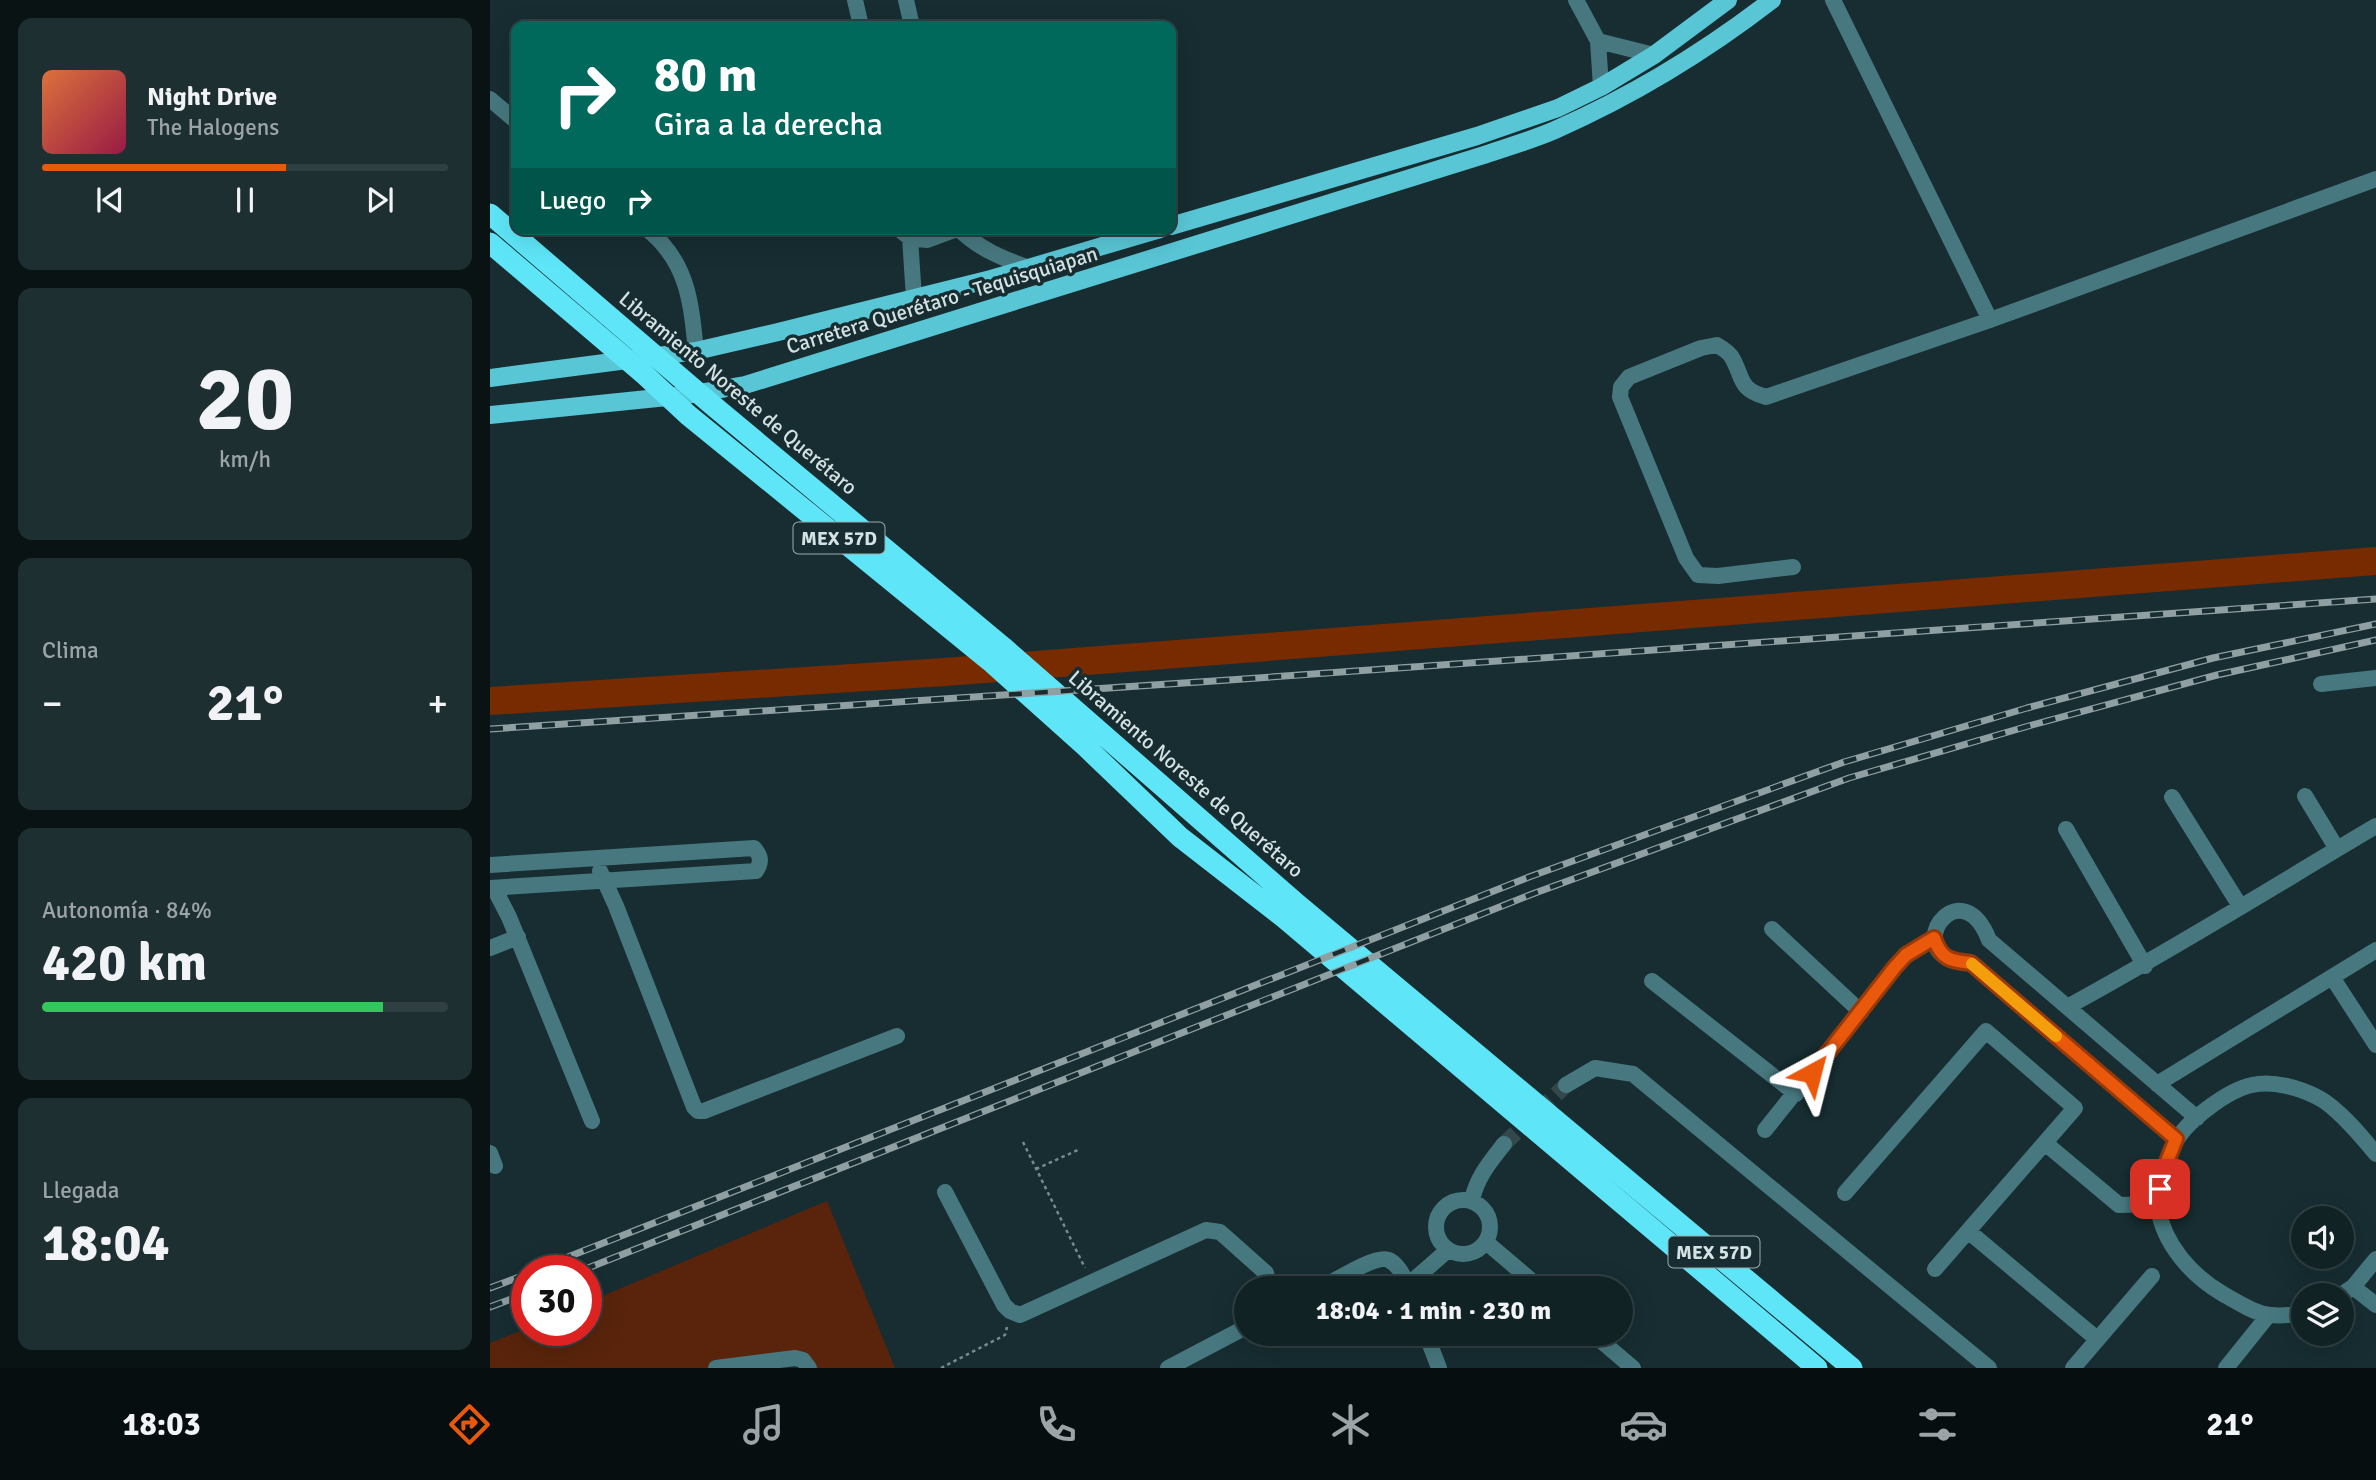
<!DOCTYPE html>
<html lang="es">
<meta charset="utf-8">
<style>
:root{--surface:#112225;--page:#1e2f32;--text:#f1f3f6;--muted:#9ca4a7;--line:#303f42;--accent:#ea580c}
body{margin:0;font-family:Signika,sans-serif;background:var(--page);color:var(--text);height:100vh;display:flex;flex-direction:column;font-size:26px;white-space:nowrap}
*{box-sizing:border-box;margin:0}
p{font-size:23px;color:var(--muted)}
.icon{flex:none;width:38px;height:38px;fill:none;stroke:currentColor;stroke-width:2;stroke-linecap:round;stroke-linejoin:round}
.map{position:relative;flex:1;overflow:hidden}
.side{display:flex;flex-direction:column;gap:18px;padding:18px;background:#091314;width:490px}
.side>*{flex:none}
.hud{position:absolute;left:21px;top:21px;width:665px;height:214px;border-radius:14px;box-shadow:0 7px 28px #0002,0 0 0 2px var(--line);background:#00695c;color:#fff;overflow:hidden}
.fabs{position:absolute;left:1801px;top:1206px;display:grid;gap:14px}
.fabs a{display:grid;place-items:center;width:63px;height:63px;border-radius:50%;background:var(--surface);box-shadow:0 7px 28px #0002,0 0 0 2px var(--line);font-size:35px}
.speed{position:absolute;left:21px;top:1255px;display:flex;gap:14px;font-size:35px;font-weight:700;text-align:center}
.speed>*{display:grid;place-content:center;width:91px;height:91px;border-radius:50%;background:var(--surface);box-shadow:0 7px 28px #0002,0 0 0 2px var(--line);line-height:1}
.speed .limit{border:10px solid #d22;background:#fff;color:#111}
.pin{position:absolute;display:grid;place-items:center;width:60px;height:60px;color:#fff;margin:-30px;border-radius:14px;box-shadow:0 4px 10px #0006}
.me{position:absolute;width:77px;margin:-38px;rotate:38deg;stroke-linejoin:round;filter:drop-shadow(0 0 5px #0008)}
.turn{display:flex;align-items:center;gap:24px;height:147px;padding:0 28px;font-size:32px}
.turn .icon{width:91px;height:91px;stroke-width:2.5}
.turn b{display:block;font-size:49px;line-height:60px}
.then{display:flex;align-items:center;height:66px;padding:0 28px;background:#0003;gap:14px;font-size:26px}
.big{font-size:52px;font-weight:700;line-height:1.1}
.side .card{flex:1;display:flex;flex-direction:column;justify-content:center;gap:10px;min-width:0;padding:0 24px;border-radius:14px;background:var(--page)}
.side .dial{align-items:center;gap:0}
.dial b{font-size:91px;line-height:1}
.song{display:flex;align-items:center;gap:21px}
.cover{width:84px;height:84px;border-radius:10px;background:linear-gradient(135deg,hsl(20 70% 55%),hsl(340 70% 35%))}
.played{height:7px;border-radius:4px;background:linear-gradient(90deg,var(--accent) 60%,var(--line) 60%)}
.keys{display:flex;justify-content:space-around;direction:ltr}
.heat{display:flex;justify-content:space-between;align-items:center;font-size:38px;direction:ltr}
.charge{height:10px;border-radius:5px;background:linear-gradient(90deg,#34c759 84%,var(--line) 0)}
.trip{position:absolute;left:744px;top:1276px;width:399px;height:70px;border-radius:35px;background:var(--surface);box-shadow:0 7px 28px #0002,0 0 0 2px var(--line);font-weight:700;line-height:70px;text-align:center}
.menu{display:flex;height:112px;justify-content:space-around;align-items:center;background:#070e0f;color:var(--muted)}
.menu .icon{width:49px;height:49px}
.menu .on{color:var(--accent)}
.menu b{font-size:32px;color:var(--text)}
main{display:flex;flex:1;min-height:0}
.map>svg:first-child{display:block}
</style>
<main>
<section class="side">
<div class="card">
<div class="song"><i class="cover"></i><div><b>Night Drive</b><p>The Halogens</p></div></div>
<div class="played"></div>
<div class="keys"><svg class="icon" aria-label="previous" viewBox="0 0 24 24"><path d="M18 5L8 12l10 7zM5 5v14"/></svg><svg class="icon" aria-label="pause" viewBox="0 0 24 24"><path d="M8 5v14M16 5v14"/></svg><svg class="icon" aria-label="next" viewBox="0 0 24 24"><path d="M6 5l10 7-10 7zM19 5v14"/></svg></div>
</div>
<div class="card dial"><b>20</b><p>km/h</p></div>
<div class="card"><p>Clima</p>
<div class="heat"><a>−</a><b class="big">21°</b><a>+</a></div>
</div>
<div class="card"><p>Autonomía · 84%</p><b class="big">420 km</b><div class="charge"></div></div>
<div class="card"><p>Llegada</p><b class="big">18:04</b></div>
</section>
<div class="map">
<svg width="1886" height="1368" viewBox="0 0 1886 1368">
<rect width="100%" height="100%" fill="#172d31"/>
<path fill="#59240b" d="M 337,1201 L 405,1368 L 322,1368 L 319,1362 L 277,1368 L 0,1368 L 0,1343 L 37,1328 L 37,1330 L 96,1330 L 96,1303 Z"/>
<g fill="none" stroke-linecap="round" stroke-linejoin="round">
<path stroke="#792b00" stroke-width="28" d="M 0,701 L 455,672 L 1886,561"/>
<path stroke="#34484c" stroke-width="16" stroke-dasharray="16 8" stroke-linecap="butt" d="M 1014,1144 L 1076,1085"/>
<path stroke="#798a8d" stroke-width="2.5" stroke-dasharray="3.5 3.5" stroke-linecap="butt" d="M 533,1142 L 595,1268
M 546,1169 L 590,1149
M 451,1368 L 515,1335 L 517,1327"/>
<path stroke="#47787f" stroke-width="16" d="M 365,0 L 371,26
M 416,0 L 422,26
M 1086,0 L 1108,41 L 1111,87
M 1343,0 L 1500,320
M 1108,41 L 1164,55
M 0,99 L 26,121
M 157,229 C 198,262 201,302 206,351
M 409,229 L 420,238 L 424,298
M 469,229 C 489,249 512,258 539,268
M 420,238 L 437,240 L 467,229
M 1303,567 L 1228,576 L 1208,575 L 1196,558 L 1130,397 L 1131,387 L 1139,377 L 1211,348 L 1227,345 C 1232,348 1238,352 1241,356 C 1254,377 1247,389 1276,397 L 1500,320 L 1886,179
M 1831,684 L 1886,678
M 1815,796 L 1847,849
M 1682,797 L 1750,906
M 1576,829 L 1655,966
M 0,865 L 264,848 C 271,856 272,862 266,871 L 0,888
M 110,871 L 126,906 L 204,1107 L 208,1111 L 214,1111 L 407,1036
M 4,888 L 19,917 L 102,1121
M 1282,929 L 1371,1012
M 0,948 L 28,937
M 1842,977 L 1886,1045
M 1162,981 L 1306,1094
M 1577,1007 C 1682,950 1783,887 1886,826
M 1667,1084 L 1886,950
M 1076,1085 L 1105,1068 L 1143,1074 L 1499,1368
M 1275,1130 L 1405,967 L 1416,955 L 1444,938
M 1686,1139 L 1481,963 C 1474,962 1465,962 1459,959 C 1419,940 1473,873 1499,940 L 1707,1118
M 1555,1143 L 1629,1205 L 1667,1204
M 0,1153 L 5,1166
M 455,1192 L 514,1305 L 520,1311 L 530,1315 L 716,1230 L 730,1232 L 776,1273 L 780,1288
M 1355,1193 L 1496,1031 L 1585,1108 L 1445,1269
M946 1227a27 27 0 1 1 54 0a27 27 0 1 1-54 0Z
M 982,1200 C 987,1177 1000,1162 1014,1144
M 1478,1231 L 1607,1339
M 996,1242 L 1050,1288
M 918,1285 L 958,1250
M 1863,1287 L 1886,1305
M 831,1288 C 845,1281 886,1254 899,1260 C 909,1265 915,1278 919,1288
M 1851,1295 L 1863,1287 L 1886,1259
M 1813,1313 C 1775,1320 1766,1313 1733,1294 C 1702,1276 1673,1244 1668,1207 C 1667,1200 1669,1193 1670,1186 C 1673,1171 1678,1154 1686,1141 C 1698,1120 1738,1090 1762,1085 C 1783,1080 1810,1088 1829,1098 C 1848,1108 1872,1137 1886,1154
M 936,1334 L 949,1368
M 1103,1334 L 1143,1368
M 226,1368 L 305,1358 L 313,1360 L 319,1368
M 678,1368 L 756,1327
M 1583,1368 L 1662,1276
M 1736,1368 L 1777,1317"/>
<path stroke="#59c6d6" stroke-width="18" d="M 681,226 L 987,136 L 1068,108 L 1111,87 L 1164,55 L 1238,0
M 0,378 L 206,351 L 284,333 L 501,279 L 670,229
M 0,415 L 197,395 L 255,385 L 994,155 C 1017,147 1042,140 1065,130 C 1142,96 1216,51 1282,0"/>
<path stroke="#5ee6f8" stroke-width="21" d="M 0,214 L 220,403 L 513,647 L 807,904 L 1362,1368
M 0,243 L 155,375 L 198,415 L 500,661 L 595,746 L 690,837 L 793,917 L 1327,1368"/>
<g stroke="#8f9fa2" stroke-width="7">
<path id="rail" d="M 0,729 L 739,680 L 1886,599
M 45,1270 L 1039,877 L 1354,762 L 1537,708 L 1723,658 L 1886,624
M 93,1270 L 1045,893 L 1359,778 L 1542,725 L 1727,675 L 1886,640
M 0,1288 L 37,1274
M 0,1307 L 37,1293"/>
</g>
<use href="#rail" stroke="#172d31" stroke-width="4.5" stroke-dasharray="13" stroke-linecap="butt"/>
</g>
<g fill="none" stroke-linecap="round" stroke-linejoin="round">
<g stroke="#983908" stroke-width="18">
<path id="route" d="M 1322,1073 L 1405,967 L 1416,955 L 1444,938 C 1451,959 1460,961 1481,963 L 1686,1139 L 1672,1174 L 1670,1189"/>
</g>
<use href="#route" stroke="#ea580c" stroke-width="12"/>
<path stroke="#f59e0b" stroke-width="12" d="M 1482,964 L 1566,1036"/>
</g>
<g text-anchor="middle" stroke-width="7" stroke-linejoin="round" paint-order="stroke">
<g fill="#172d31" stroke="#9cacae" stroke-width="2">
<rect x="303.5" y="522.5" width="91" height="31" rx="5"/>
<rect x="1178.5" y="1236.5" width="91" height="31" rx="5"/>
</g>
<g font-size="19" font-weight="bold" fill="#d5e2e4">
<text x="349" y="545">MEX 57D</text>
<text x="1224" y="1259">MEX 57D</text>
</g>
<g font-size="21" fill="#d5e2e4" stroke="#172d31">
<text transform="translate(452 300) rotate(-17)" y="7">Carretera Querétaro - Tequisquiapan</text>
<text transform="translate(248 393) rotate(40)" y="7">Libramiento Noreste de Querétaro</text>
<text transform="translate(696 774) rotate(41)" y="7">Libramiento Noreste de Querétaro</text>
</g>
</g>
</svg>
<div class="fabs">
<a><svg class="icon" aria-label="sound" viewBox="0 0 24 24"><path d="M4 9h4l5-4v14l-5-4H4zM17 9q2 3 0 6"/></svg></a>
<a><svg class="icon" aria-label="layers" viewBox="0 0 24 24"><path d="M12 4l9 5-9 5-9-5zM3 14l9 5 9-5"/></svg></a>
</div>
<div class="speed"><div class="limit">30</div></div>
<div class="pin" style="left:1670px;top:1189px;background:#d93025"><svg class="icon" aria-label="arrive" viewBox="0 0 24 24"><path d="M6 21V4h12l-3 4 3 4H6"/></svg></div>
<svg class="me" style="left:1322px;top:1073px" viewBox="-20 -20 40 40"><path d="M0-17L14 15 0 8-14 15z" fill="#ea580c" stroke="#fff" stroke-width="4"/></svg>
<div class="trip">18:04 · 1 min · 230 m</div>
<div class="hud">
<div class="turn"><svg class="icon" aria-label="right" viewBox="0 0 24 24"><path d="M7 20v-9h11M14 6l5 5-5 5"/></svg><div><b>80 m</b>Gira a la derecha</div></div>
<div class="then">Luego<svg class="icon" aria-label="right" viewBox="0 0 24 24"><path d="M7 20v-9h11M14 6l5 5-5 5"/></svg></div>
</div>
</div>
</main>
<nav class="menu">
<b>18:03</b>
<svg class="icon on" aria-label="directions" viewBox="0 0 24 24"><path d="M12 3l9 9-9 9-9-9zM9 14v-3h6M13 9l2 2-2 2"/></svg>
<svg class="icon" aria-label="music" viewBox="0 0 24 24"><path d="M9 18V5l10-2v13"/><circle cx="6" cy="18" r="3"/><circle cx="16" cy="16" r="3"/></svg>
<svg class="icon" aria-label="phone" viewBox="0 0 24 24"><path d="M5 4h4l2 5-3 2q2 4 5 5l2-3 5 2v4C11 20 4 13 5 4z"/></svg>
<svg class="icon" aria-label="climate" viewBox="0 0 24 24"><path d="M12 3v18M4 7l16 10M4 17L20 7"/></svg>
<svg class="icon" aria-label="car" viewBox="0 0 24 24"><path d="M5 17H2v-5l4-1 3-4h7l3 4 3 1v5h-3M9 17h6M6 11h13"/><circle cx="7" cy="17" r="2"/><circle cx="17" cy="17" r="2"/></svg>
<svg class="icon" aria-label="filters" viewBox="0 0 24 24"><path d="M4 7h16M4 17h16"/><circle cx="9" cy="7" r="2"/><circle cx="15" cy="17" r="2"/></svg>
<b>21°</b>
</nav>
